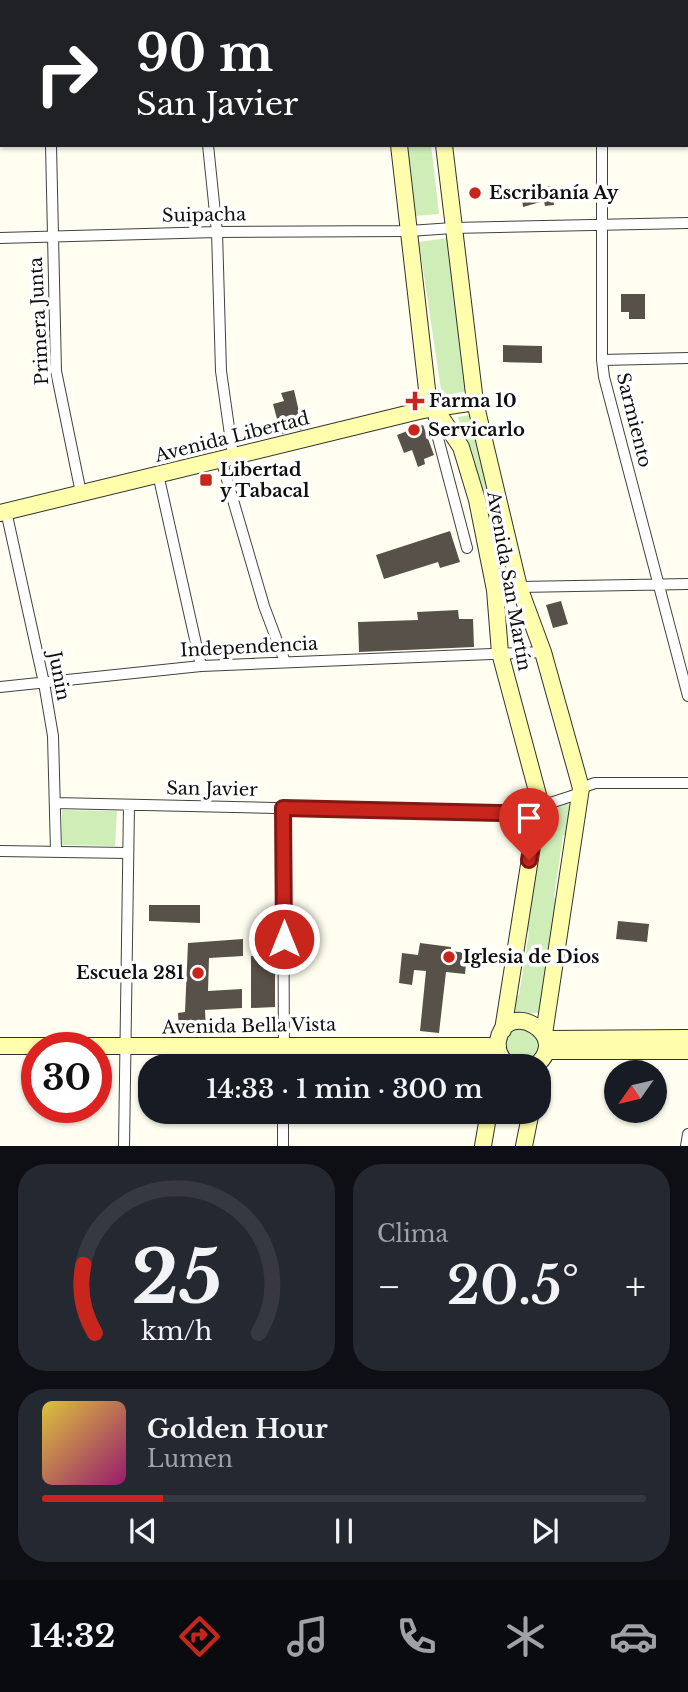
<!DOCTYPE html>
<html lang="es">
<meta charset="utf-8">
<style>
:root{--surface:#171b24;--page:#242831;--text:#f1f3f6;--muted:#9ea1a6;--line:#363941;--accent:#c8251d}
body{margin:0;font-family:"Libre Baskerville",serif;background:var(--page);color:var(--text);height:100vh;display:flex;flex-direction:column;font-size:26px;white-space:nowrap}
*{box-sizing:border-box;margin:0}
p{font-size:23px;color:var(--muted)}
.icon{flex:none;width:38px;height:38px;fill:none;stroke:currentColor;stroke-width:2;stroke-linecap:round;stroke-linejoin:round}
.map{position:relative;height:1146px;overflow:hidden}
.side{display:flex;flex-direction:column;gap:18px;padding:18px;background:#0d0f14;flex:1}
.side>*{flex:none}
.hud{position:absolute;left:0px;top:0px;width:690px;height:147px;box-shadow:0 2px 5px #0004;background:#202124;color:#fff;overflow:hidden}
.needle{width:46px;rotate:236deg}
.buttons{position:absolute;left:604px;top:1060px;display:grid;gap:14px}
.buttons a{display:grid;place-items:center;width:63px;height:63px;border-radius:50%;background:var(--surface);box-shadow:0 2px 5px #0004;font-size:35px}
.speed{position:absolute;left:21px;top:1032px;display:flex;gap:14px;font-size:35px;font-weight:700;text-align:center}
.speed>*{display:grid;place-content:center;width:91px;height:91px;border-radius:50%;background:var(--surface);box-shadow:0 2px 5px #0004;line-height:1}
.speed .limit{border:10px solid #d22;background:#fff;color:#111}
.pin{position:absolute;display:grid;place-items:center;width:60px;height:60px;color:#fff;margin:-72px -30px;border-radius:50% 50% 50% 0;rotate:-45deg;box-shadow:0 0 7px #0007}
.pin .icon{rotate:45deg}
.me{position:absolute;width:77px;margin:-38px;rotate:0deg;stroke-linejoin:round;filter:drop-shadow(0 0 5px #0008)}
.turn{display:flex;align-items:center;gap:24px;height:147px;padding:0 21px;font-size:32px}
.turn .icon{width:91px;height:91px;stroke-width:2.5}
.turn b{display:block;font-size:49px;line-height:60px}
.big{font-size:52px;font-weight:600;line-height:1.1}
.side .widget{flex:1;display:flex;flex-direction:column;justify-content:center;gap:10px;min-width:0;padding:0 24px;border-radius:28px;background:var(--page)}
.side .dial{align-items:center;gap:0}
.dial svg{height:182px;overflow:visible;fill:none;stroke:var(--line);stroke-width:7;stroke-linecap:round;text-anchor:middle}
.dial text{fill:var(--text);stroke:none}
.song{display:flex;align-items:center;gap:21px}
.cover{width:84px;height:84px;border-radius:10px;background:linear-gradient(135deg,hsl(50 70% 55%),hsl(320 70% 35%))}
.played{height:7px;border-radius:4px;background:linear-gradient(90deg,var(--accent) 20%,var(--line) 20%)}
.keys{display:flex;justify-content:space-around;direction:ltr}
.heat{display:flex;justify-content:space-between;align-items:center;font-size:38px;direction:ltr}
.side .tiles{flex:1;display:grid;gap:18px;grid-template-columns:1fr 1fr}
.widget:last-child{grid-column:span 2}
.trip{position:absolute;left:138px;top:1054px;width:413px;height:70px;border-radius:28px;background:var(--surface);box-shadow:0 2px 5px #0004;font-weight:600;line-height:70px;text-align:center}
.menu{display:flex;height:112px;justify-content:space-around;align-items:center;background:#090b0e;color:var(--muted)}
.menu .icon{width:49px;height:49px}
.menu .active{color:var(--accent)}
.menu b{font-size:32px;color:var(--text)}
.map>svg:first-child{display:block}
</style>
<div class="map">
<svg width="688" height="1146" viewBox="0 0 688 1146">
<rect width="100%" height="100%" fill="#fffef1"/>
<path fill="#ceedb7" d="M 407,145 L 431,145 L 439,214 L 415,216 Z
M 448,238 L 473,390 L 442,396 L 419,242 Z
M 470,415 L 517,583 L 501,584 L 458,417 Z
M 566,804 L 572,806 L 570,832 L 563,836 L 554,897 L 560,910 L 540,1013 L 513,1014 L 515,997 L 519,995 L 529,932 L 526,928 L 545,813 Z
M 62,810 L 117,811 L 115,846 L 62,845 Z
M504 1045a18 18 0 1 1 36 0a18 18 0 1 1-36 0Z"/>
<path fill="#58514a" d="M 552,186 L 554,205 L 545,206 L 544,201 L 523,207 L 521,190 Z
M 621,294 L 645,294 L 645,319 L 629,319 L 629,312 L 621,312 Z
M 503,345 L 542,346 L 542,363 L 503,362 Z
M 294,390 L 303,429 L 281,434 L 273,404 L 284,401 L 281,393 Z
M 423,425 L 434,455 L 424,459 L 425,464 L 418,467 L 412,450 L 404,453 L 397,435 Z
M 450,531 L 460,562 L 440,568 L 438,562 L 384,579 L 376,555 Z
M 561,601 L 568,624 L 553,628 L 546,605 Z
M 458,610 L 459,619 L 473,619 L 474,647 L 359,652 L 358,622 L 418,620 L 417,612 Z
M 149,905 L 200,905 L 200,923 L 149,921 Z
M 618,921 L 649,924 L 647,942 L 616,939 Z
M 243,939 L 243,956 L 209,958 L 208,991 L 242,989 L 242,1008 L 205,1010 L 206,1028 L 179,1030 L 178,1013 L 185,1012 L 188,943 Z
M 420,943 L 451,947 L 451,951 L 467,953 L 465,974 L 446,972 L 439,1033 L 420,1031 L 426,971 L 414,970 L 412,985 L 399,983 L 402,953 L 418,955 Z
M 251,956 L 275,958 L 275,1007 L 251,1008 Z"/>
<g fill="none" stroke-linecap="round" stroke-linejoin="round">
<g stroke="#424242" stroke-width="12">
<path id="minor" d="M 50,0 L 50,2
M 194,0 L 195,2
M 601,0 L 601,2
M 0,29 L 2,29
M 51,145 L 56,371 L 81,493
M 208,145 L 217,232 L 221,371 L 233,456
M 602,145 L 602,360 L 604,377 L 688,696
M 0,238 L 217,232 L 409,231 L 453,228 L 688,223
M 602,360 L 688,358
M 434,409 L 434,423 L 467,548
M 221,459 L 264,606 L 285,662
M 158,474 L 201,666
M 6,511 L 44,683 L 53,736 L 56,851
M 495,590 L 519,587 L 688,584
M 0,687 L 201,666 L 543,652
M 581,788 L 595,783 L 688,783
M 55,803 L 537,814
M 541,806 L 581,793
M 283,808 L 284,1066
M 0,851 L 127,853
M 124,1146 L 129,805
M 283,1146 L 283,1111
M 686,1146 L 688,1134"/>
</g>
<g stroke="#313131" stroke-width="18">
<path id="secondary" d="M 385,0 L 385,2
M 430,0 L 430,2
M 399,145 L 428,398 L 461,447 L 477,500 L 495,590 L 500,653 L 541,806 L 537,814 L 503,1030
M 444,145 L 475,402 L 519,587 L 543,652 L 581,788 L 544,1034
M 0,513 L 423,410 L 475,402
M 546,1039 L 688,1038
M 0,1046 L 498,1046
M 546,1051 L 688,1051
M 509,1066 C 501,1059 496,1051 498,1041 C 506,996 574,1036 535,1066
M 483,1146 L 489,1111
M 524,1146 L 531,1111"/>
</g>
<use href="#minor" stroke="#fff" stroke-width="10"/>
<use href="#secondary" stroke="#fffeac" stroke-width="16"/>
</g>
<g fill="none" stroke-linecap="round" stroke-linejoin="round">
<g stroke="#821813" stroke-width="18">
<path id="route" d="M 284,939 L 283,808 L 537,814 L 529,860"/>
</g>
<use href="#route" stroke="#c8251d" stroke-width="12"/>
</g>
<g fill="#c8251d" stroke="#fff" stroke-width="2.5">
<circle cx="475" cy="193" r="7"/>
<path d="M411.5 390.5h7v7h7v7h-7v7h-7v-7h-7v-7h7z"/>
<circle cx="414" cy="430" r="7"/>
<rect x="199" y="473" width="14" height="14" rx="3.5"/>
<circle cx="449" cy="957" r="7"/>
<circle cx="198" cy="973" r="7"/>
</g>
<g text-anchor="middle" stroke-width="7" stroke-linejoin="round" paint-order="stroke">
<g font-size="18" font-weight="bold" fill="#0f0f0f" stroke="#fff" text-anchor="start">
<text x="489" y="199">Escribanía Ay</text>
<text x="429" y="407">Farma 10</text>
<text x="428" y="436">Servicarlo</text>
<text x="220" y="476">Libertad<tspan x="220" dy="21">y Tabacal</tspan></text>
<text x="463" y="963">Iglesia de Dios</text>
<text x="184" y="979" text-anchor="end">Escuela 281</text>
</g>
<g font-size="18" fill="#0f0f0f" stroke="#fff">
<text transform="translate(204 215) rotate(-1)" y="6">Suipacha</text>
<text transform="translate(39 321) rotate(-93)" y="6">Primera Junta</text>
<text transform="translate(634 420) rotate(76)" y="6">Sarmiento</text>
<text transform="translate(232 437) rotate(-14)" y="6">Avenida Libertad</text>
<text transform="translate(509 581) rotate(80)" y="6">Avenida San Martín</text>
<text transform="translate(249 647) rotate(-3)" y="6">Independencia</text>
<text transform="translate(59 676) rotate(79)" y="6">Junin</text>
<text transform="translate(212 789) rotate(1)" y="6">San Javier</text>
<text transform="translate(249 1026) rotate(-1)" y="6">Avenida Bella Vista</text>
</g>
</g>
</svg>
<div class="buttons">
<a><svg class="needle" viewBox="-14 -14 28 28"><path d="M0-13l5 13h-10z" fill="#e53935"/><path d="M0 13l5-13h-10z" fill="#9ea1a6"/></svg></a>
</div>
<div class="speed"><div class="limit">30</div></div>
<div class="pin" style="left:529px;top:860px;background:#d93025"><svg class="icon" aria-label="arrive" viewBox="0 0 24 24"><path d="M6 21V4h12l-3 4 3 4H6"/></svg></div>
<svg class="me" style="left:284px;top:939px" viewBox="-20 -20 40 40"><circle r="17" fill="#c8251d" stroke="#fff" stroke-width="3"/><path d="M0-11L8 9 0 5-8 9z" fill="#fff"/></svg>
<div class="trip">14:33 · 1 min · 300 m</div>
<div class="hud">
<div class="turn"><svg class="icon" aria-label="right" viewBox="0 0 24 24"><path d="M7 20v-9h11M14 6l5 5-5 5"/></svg><div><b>90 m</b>San Javier</div></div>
</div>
</div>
<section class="side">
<div class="tiles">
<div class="widget dial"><svg viewBox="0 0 100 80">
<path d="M14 69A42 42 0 1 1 86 69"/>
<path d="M14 69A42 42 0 0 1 9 39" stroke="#c8251d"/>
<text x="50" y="56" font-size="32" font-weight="700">25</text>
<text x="50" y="72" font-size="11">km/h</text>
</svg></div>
<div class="widget"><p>Clima</p>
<div class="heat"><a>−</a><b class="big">20.5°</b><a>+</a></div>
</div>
<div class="widget">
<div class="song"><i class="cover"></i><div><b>Golden Hour</b><p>Lumen</p></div></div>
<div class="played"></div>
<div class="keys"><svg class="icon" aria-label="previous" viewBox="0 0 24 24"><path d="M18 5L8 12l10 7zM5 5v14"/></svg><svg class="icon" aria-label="pause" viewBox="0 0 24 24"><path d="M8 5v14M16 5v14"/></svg><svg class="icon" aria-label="next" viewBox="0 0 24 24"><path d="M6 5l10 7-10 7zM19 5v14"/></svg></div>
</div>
</div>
</section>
<nav class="menu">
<b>14:32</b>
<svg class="icon active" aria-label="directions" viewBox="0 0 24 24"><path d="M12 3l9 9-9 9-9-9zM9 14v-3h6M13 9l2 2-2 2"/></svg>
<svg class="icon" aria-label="music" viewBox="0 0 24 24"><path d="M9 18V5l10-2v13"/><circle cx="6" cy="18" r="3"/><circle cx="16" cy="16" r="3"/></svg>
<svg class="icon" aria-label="phone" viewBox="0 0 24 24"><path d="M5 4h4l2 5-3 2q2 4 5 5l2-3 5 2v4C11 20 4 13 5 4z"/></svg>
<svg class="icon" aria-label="climate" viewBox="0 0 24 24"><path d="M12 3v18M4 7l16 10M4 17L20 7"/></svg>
<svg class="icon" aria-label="car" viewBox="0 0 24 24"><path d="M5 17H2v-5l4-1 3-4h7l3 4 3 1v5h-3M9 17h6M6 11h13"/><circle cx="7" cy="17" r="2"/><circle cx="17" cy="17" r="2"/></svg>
</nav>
